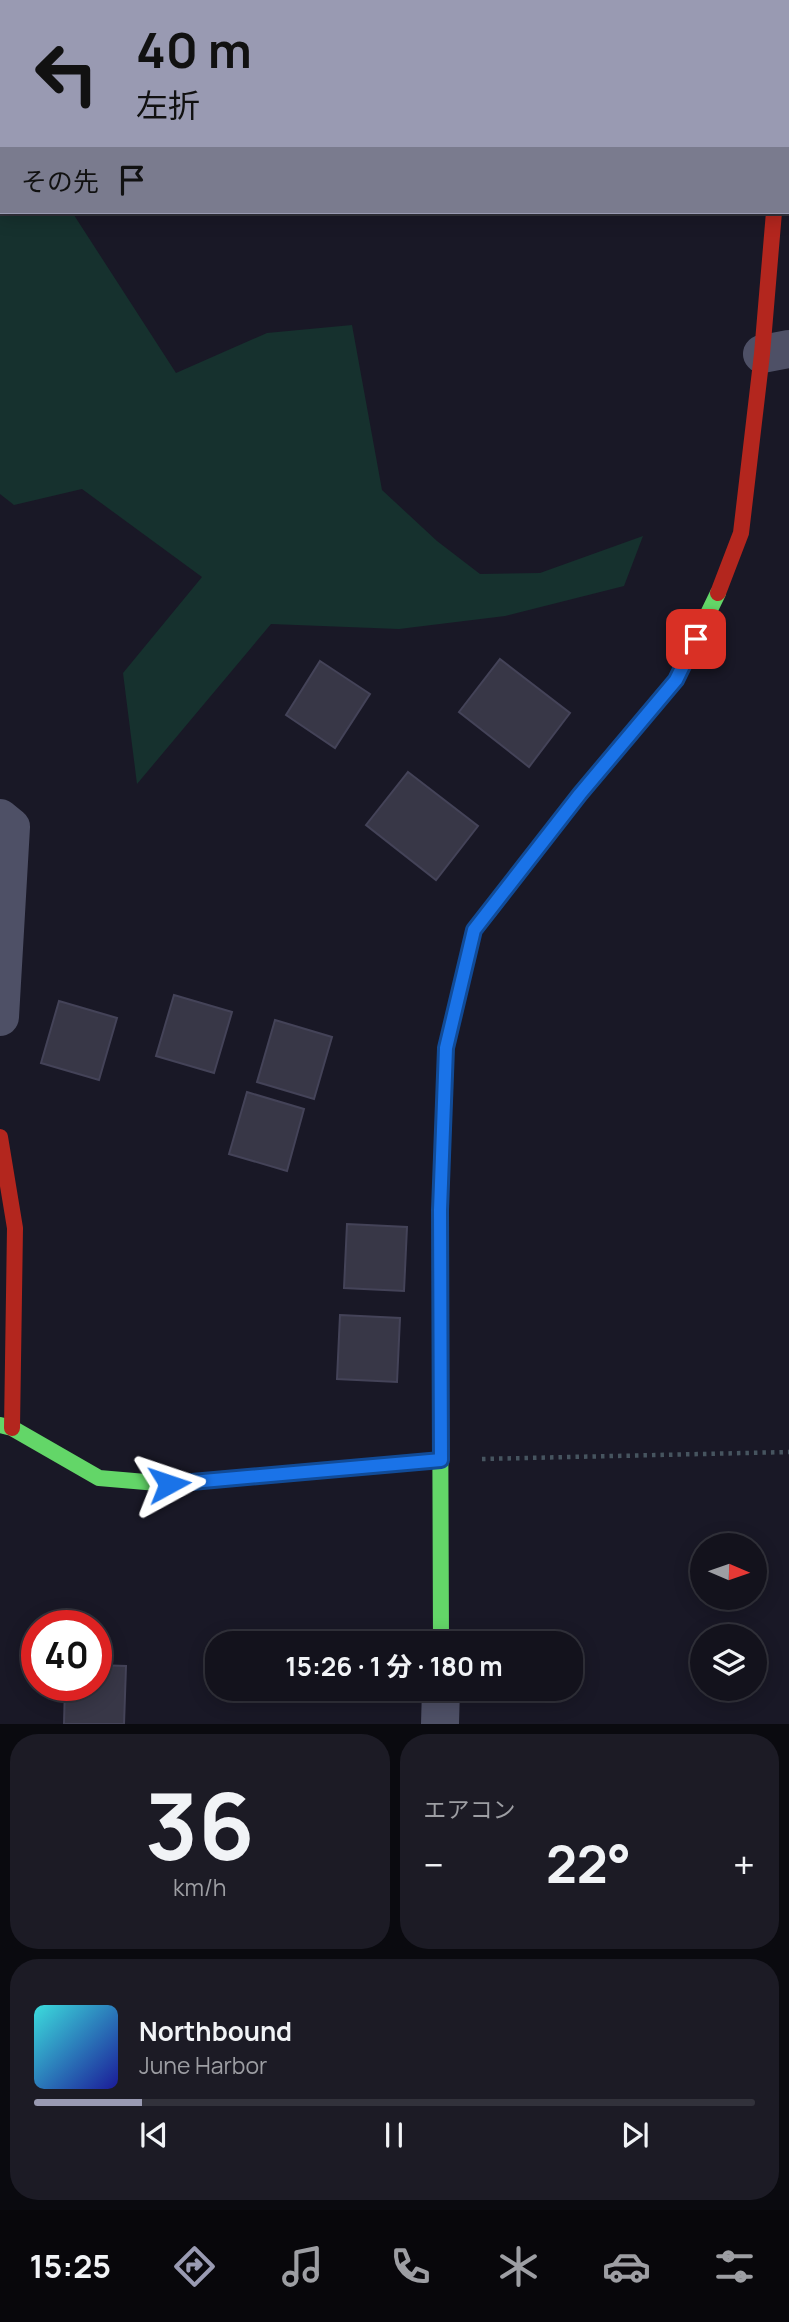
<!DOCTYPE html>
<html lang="ja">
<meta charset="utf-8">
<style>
:root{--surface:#13121c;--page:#1c1b25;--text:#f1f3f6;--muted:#9d9ea3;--line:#32323b;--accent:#999ab2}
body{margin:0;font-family:Manrope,"Noto Sans JP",sans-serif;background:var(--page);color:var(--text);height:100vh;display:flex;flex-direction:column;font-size:26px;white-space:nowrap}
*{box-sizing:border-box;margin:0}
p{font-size:23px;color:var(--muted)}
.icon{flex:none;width:38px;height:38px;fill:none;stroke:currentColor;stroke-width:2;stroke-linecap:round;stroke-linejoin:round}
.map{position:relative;height:1724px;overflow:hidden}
.panel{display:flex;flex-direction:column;gap:10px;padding:10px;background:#0a0a0f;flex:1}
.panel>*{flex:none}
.guide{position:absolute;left:0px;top:0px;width:789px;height:214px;box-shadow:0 4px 18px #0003,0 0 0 2px var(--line);background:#999ab2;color:#111;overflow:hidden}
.needle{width:46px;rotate:92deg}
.buttons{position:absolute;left:690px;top:1533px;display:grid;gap:14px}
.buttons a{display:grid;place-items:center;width:77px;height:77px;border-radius:50%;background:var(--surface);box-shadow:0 4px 18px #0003,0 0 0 2px var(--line);font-size:35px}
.speed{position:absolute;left:21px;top:1610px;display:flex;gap:14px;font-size:35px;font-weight:700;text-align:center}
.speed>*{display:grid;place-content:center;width:91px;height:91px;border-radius:50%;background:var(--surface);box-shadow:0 4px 18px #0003,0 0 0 2px var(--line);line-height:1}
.speed .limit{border:10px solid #d22;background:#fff;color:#111}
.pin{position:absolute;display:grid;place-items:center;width:60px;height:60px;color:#fff;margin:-30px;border-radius:14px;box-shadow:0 4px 10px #0006}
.me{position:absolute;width:77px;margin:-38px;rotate:85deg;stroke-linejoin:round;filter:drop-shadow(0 0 5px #0008)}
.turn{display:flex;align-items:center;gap:24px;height:147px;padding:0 21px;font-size:32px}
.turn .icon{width:91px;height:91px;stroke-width:2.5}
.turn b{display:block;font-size:49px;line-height:60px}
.then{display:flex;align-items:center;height:66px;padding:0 21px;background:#0003;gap:14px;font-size:26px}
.big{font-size:52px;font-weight:700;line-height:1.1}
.panel .tile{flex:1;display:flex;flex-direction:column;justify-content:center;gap:10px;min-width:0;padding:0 24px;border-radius:28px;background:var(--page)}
.panel .dial{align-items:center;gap:0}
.dial b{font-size:91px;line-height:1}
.song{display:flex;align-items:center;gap:21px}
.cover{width:84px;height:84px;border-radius:10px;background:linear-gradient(135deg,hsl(180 70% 55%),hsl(240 70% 35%))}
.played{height:7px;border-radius:4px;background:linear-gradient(90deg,var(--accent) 15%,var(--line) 15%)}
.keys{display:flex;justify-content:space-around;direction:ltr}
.heat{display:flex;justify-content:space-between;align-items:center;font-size:38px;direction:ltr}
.panel .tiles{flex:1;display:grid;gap:10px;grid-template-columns:1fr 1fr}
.tile:last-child{grid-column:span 2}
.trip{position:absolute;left:205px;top:1631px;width:378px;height:70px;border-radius:28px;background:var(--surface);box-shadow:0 4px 18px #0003,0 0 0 2px var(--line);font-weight:700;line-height:70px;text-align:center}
.tab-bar{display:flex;height:112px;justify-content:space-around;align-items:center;background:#08070b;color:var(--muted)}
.tab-bar .icon{width:49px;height:49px}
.tab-bar .selected{color:var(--accent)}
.tab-bar b{font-size:32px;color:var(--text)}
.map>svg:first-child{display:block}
</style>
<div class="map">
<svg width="789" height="1724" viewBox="0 0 789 1724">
<rect width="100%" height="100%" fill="#191826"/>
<path fill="#16312e" d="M 0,100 L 2,212 L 72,212 L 176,373 L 267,333 L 352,325 L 382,490 L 437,541 L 480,574 L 540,573 L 643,536 L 624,586 L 505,616 L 399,629 L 271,624 L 137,784 L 123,673 L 202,577 L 82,489 L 14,505 L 0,494 Z"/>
<path fill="#383747" stroke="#444358" stroke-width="2" d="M 500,659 L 570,713 L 529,767 L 459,712 Z
M 320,661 L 370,694 L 335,748 L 286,715 Z
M 408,772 L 478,826 L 436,880 L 366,825 Z
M 174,995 L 232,1012 L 214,1073 L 156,1056 Z
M 59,1001 L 117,1018 L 99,1080 L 41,1063 Z
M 275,1020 L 332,1037 L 314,1099 L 257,1082 Z
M 247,1092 L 304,1109 L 287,1171 L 229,1154 Z
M 347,1224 L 407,1227 L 404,1291 L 344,1288 Z
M 340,1315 L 400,1318 L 397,1382 L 337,1379 Z
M 96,1665 L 126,1666 L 124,1724 L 64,1724 L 65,1685 L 96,1685 Z"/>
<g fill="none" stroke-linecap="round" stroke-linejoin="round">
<path stroke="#46545f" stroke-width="4.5" stroke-dasharray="3.5 5" stroke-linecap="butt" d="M 482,1459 L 789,1452"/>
<path stroke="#4e5066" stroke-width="38" d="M 695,0 L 710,2
M 771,0 L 771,2
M 250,2 L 251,0
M 762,354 L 789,349
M 0,818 L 11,827 L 0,1017
M 440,1724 L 441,1689"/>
<path stroke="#63d668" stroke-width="16" d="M 490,910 L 580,794 L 676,680 L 718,593
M 440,1354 L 441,1643
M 0,1425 L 12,1428 L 99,1478 L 169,1484 L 328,1470"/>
<path stroke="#ff974d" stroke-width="16" d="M 328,1470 L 441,1460"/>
<path stroke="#b3261e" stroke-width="16" d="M 718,593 L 741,533 L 762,354 L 774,212
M 0,1137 L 15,1228 L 12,1428
M 440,1354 L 440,1210 L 446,1048 L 474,930 L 490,910"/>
</g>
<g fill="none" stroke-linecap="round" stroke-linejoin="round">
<g stroke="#114b97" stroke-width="18">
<path id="route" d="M 169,1484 L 441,1460 L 440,1210 L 446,1048 L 474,930 L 580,794 L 676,680 L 696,639"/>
</g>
<use href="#route" stroke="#1a73e8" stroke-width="12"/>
</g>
</svg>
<div class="buttons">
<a><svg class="needle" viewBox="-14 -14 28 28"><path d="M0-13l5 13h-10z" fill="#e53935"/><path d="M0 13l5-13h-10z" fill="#9d9ea3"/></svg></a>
<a><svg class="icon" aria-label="layers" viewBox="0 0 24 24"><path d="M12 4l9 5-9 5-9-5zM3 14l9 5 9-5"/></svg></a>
</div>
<div class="speed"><div class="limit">40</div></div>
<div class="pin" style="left:696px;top:639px;background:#d93025"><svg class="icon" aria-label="arrive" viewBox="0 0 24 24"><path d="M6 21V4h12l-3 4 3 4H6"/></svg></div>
<svg class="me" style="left:169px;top:1484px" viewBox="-20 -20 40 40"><path d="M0-17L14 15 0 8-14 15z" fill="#1a73e8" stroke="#fff" stroke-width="4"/></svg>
<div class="trip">15:26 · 1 分 · 180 m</div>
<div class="guide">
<div class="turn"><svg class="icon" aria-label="left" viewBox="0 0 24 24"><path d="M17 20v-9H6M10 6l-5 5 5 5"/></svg><div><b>40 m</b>左折</div></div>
<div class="then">その先<svg class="icon" aria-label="arrive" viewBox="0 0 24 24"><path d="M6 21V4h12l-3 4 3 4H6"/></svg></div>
</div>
</div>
<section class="panel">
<div class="tiles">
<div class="tile dial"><b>36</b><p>km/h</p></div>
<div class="tile"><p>エアコン</p>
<div class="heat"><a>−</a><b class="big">22°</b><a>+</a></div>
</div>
<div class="tile">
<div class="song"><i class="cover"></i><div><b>Northbound</b><p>June Harbor</p></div></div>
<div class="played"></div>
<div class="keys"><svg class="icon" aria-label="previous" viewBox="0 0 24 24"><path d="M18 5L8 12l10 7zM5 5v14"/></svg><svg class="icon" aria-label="pause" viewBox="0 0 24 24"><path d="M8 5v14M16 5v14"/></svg><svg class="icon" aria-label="next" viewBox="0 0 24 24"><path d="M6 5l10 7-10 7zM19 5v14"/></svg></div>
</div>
</div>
</section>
<nav class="tab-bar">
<b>15:25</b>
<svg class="icon selected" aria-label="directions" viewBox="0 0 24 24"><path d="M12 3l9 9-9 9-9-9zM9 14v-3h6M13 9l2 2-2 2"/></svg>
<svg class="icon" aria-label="music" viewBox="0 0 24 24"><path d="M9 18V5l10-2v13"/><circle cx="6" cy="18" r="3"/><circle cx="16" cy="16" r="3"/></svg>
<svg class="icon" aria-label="phone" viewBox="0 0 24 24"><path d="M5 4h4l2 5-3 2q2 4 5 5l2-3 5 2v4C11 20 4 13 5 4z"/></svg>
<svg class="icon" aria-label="climate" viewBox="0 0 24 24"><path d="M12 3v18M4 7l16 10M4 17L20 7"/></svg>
<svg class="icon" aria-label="car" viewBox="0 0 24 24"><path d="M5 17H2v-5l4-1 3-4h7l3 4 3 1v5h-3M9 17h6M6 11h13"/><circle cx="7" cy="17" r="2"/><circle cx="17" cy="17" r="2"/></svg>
<svg class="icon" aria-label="filters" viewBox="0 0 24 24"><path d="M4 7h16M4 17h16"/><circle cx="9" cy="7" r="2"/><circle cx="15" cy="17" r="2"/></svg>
</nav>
